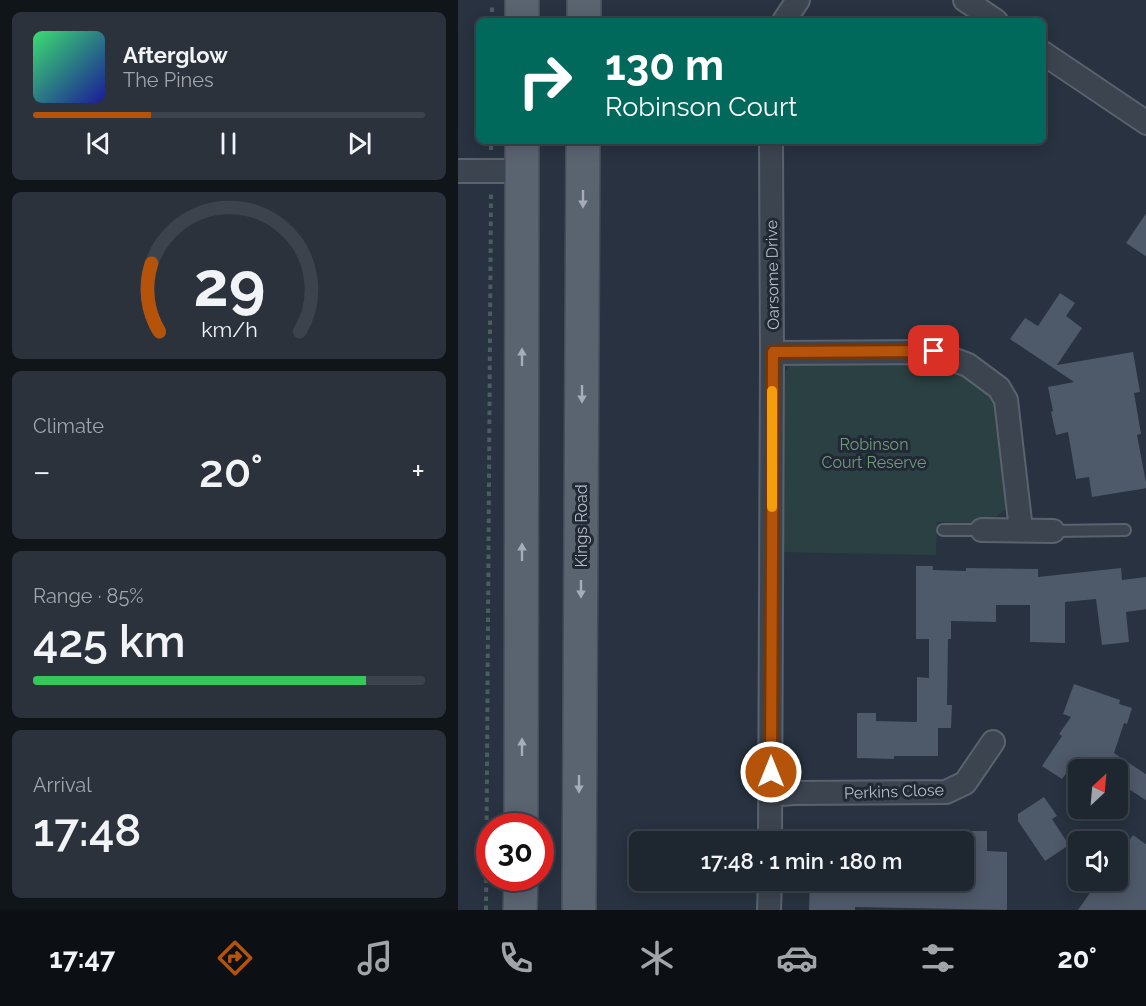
<!DOCTYPE html>
<meta charset="utf-8">
<style>
:root{--surface:#1e2630;--page:#2b323c;--text:#f1f3f6;--muted:#a1a5ab;--line:#3c434c;--accent:#b45309}
body{margin:0;font-family:Raleway,sans-serif;background:var(--page);color:var(--text);height:100vh;display:flex;flex-direction:column;font-size:22px;white-space:nowrap}
*{box-sizing:border-box;margin:0}
p{font-size:20px;color:var(--muted)}
.icon{flex:none;width:33px;height:33px;fill:none;stroke:currentColor;stroke-width:2;stroke-linecap:round;stroke-linejoin:round}
.map{position:relative;flex:1;overflow:hidden}
.drawer{display:flex;flex-direction:column;gap:12px;padding:12px;background:#10151a;width:458px}
.drawer>*{flex:none}
.guide{position:absolute;left:18px;top:18px;width:570px;height:126px;border-radius:9px;box-shadow:0 3px 15px #0003,0 0 0 2px var(--line);background:#00695c;color:#fff;overflow:hidden}
.needle{width:39px;rotate:26deg}
.controls{position:absolute;left:610px;top:759px;display:grid;gap:12px}
.controls a{display:grid;place-items:center;width:60px;height:60px;border-radius:9px;background:var(--surface);box-shadow:0 3px 15px #0003,0 0 0 2px var(--line);font-size:30px}
.speed{position:absolute;left:18px;top:813px;display:flex;gap:12px;font-size:30px;font-weight:700;text-align:center}
.speed>*{display:grid;place-content:center;width:78px;height:78px;border-radius:50%;background:var(--surface);box-shadow:0 3px 15px #0003,0 0 0 2px var(--line);line-height:1}
.speed .limit{border:9px solid #d22;background:#fff;color:#111}
.pin{position:absolute;display:grid;place-items:center;width:51px;height:51px;color:#fff;margin:-26px;border-radius:12px;box-shadow:0 3px 9px #0006}
.me{position:absolute;width:66px;margin:-33px;rotate:0deg;stroke-linejoin:round;filter:drop-shadow(0 0 4px #0008)}
.turn{display:flex;align-items:center;gap:21px;height:126px;padding:0 30px;font-size:27px}
.turn .icon{width:78px;height:78px;stroke-width:2.5}
.turn b{display:block;font-size:42px;line-height:51px}
.big{font-size:45px;font-weight:600;line-height:1.1}
.drawer .tile{flex:1;display:flex;flex-direction:column;justify-content:center;gap:9px;min-width:0;padding:0 21px;border-radius:9px;background:var(--page)}
.drawer .dial{align-items:center;gap:0}
.dial svg{height:156px;overflow:visible;fill:none;stroke:var(--line);stroke-width:7;stroke-linecap:round;text-anchor:middle}
.dial text{fill:var(--text);stroke:none}
.song{display:flex;align-items:center;gap:18px}
.cover{width:72px;height:72px;border-radius:9px;background:linear-gradient(135deg,hsl(140 70% 55%),hsl(240 70% 35%))}
.played{height:6px;border-radius:3px;background:linear-gradient(90deg,var(--accent) 30%,var(--line) 30%)}
.keys{display:flex;justify-content:space-around;direction:ltr}
.heat{display:flex;justify-content:space-between;align-items:center;font-size:33px;direction:ltr}
.charge{height:9px;border-radius:4px;background:linear-gradient(90deg,#34c759 85%,var(--line) 0)}
.trip{position:absolute;left:171px;top:831px;width:345px;height:60px;border-radius:9px;background:var(--surface);box-shadow:0 3px 15px #0003,0 0 0 2px var(--line);font-weight:600;line-height:60px;text-align:center}
.dock{display:flex;height:96px;justify-content:space-around;align-items:center;background:#0c0f13;color:var(--muted)}
.dock .icon{width:42px;height:42px}
.dock .active{color:var(--accent)}
.dock b{font-size:27px;color:var(--text)}
main{display:flex;flex:1;min-height:0}
.map>svg:first-child{display:block}
</style>
<main>
<section class="drawer">
<div class="tile">
<div class="song"><i class="cover"></i><div><b>Afterglow</b><p>The Pines</p></div></div>
<div class="played"></div>
<div class="keys"><svg class="icon" aria-label="previous" viewBox="0 0 24 24"><path d="M18 5L8 12l10 7zM5 5v14"/></svg><svg class="icon" aria-label="pause" viewBox="0 0 24 24"><path d="M8 5v14M16 5v14"/></svg><svg class="icon" aria-label="next" viewBox="0 0 24 24"><path d="M6 5l10 7-10 7zM19 5v14"/></svg></div>
</div>
<div class="tile dial"><svg viewBox="0 0 100 80">
<path d="M14 69A42 42 0 1 1 86 69"/>
<path d="M14 69A42 42 0 0 1 10 34" stroke="#b45309"/>
<text x="50" y="56" font-size="32" font-weight="700">29</text>
<text x="50" y="72" font-size="11">km/h</text>
</svg></div>
<div class="tile"><p>Climate</p>
<div class="heat"><a>−</a><b class="big">20°</b><a>+</a></div>
</div>
<div class="tile"><p>Range · 85%</p><b class="big">425 km</b><div class="charge"></div></div>
<div class="tile"><p>Arrival</p><b class="big">17:48</b></div>
</section>
<div class="map">
<svg width="689" height="910" viewBox="0 0 689 910">
<rect width="100%" height="100%" fill="#283240"/>
<path fill="#2b4042" d="M 478,361 C 500,369 527,385 539,406 L 548,508 C 532,528 503,522 479,522 L 478,555 L 320,552 L 324,375 L 334,364 Z"/>
<path fill="#4e5969" d="M 689,212 L 689,257 L 668,243 Z
M 602,293 L 617,303 L 608,316 L 624,328 L 599,365 L 675,352 L 682,392 L 676,393 L 683,434 L 679,435 L 689,488 L 634,497 L 631,477 L 618,479 L 610,432 L 598,435 L 593,412 L 595,411 L 590,387 L 616,382 L 552,339 L 567,318 L 580,326 Z
M 458,566 L 475,566 L 475,570 L 508,571 L 508,568 L 580,569 L 580,577 L 663,568 L 664,580 L 689,577 L 689,609 L 668,612 L 671,642 L 644,645 L 638,599 L 607,602 L 607,643 L 572,642 L 572,605 L 538,605 L 538,622 L 493,621 L 493,639 L 490,639 L 489,705 L 494,705 L 493,728 L 480,728 L 480,756 L 436,756 L 436,759 L 399,758 L 399,713 L 418,713 L 418,721 L 459,722 L 459,677 L 471,678 L 471,639 L 458,639 Z
M 616,684 L 662,700 L 661,704 L 674,708 L 669,724 L 666,723 L 656,753 L 689,775 L 689,801 L 660,782 L 660,770 L 611,770 L 604,779 L 584,766 L 604,736 L 601,734 L 613,717 L 605,714 Z
M 586,797 L 599,816 L 594,819 L 611,845 L 587,861 L 560,821 L 560,814 Z
M 507,831 L 529,831 L 529,851 L 549,852 L 549,910 L 397,907 L 397,910 L 351,910 L 352,880 L 507,880 Z
M 675,835 L 689,845 L 689,910 L 620,910 L 641,880 L 660,880 L 660,857 Z"/>
<g fill="none" stroke-linecap="round" stroke-linejoin="round">
<g stroke="#5a626d" stroke-width="14">
<path id="service" d="M 485,530 L 524,530
M 595,531 L 667,530"/>
</g>
<g stroke="#5a626d" stroke-width="26">
<path id="minor" d="M 507,0 L 538,21
M 326,21 L 340,0
M 585,53 L 689,123
M 0,171 L 64,171
M 314,353 L 476,352 L 510,365 L 541,388 L 548,400 L 563,530
M 524,530 L 595,531
M 313,795 L 335,793 L 488,792 L 507,783 L 535,742
M 312,842 L 314,353 L 313,141
M 311,910 L 312,880"/>
</g>
<g stroke="#464d59" stroke-width="36">
<path id="primary" d="M 64,21 L 64,0
M 126,21 L 126,0
M 63,826 L 64,141
M 62,910 L 63,878
M 121,910 L 125,141"/>
</g>
<path stroke="#4a5d60" stroke-width="4" stroke-dasharray="4.5 4.5" stroke-linecap="butt" d="M 34,21 L 34,7
M 33,150 L 33,141
M 28,910 L 33,191"/>
<use href="#service" stroke="#3c4450" stroke-width="10"/>
<use href="#minor" stroke="#3c4450" stroke-width="22"/>
<use href="#primary" stroke="#5a6370" stroke-width="33"/>
</g>
<defs><path id="oneway-solid" d="M-6-.8H1V-3.2L6.5 0L1 3.2V.8H-6Z" transform="scale(1.5)"/></defs>
<g fill="#a6adb8">
<use href="#oneway-solid" transform="translate(125 199) rotate(90)"/>
<use href="#oneway-solid" transform="translate(64 357) rotate(-90)"/>
<use href="#oneway-solid" transform="translate(124 394) rotate(90)"/>
<use href="#oneway-solid" transform="translate(64 552) rotate(-90)"/>
<use href="#oneway-solid" transform="translate(123 589) rotate(90)"/>
<use href="#oneway-solid" transform="translate(64 747) rotate(-90)"/>
<use href="#oneway-solid" transform="translate(121 784) rotate(90)"/>
</g>
<g fill="none" stroke-linecap="round" stroke-linejoin="round">
<g stroke="#753606" stroke-width="15">
<path id="route" d="M 313,772 L 315,352 L 476,351"/>
</g>
<use href="#route" stroke="#b45309" stroke-width="10"/>
<path stroke="#f59e0b" stroke-width="10" d="M 314,507 L 314,391"/>
</g>
<g text-anchor="middle" stroke-width="6" stroke-linejoin="round" paint-order="stroke">
<g font-size="16" fill="#b9bfca" stroke="#212935">
<text transform="translate(314 275) rotate(-91)" y="6">Oarsome Drive</text>
<text transform="translate(123 526) rotate(-90)" y="6">Kings Road</text>
<text transform="translate(436 791) rotate(-2)" y="6">Perkins Close</text>
</g>
<g font-size="16" fill="#729a7b" stroke="#212935">
<text x="416" y="450">Robinson<tspan x="416" dy="18">Court Reserve</tspan></text>
</g>
</g>
</svg>
<div class="controls">
<a><svg class="needle" viewBox="-14 -14 28 28"><path d="M0-13l5 13h-10z" fill="#e53935"/><path d="M0 13l5-13h-10z" fill="#a1a5ab"/></svg></a>
<a><svg class="icon" aria-label="sound" viewBox="0 0 24 24"><path d="M4 9h4l5-4v14l-5-4H4zM17 9q2 3 0 6"/></svg></a>
</div>
<div class="speed"><div class="limit">30</div></div>
<div class="pin" style="left:476px;top:351px;background:#d93025"><svg class="icon" aria-label="arrive" viewBox="0 0 24 24"><path d="M6 21V4h12l-3 4 3 4H6"/></svg></div>
<svg class="me" style="left:313px;top:772px" viewBox="-20 -20 40 40"><circle r="17" fill="#b45309" stroke="#fff" stroke-width="3"/><path d="M0-11L8 9 0 5-8 9z" fill="#fff"/></svg>
<div class="trip">17:48 · 1 min · 180 m</div>
<div class="guide">
<div class="turn"><svg class="icon" aria-label="right" viewBox="0 0 24 24"><path d="M7 20v-9h11M14 6l5 5-5 5"/></svg><div><b>130 m</b>Robinson Court</div></div>
</div>
</div>
</main>
<nav class="dock">
<b>17:47</b>
<svg class="icon active" aria-label="directions" viewBox="0 0 24 24"><path d="M12 3l9 9-9 9-9-9zM9 14v-3h6M13 9l2 2-2 2"/></svg>
<svg class="icon" aria-label="music" viewBox="0 0 24 24"><path d="M9 18V5l10-2v13"/><circle cx="6" cy="18" r="3"/><circle cx="16" cy="16" r="3"/></svg>
<svg class="icon" aria-label="phone" viewBox="0 0 24 24"><path d="M5 4h4l2 5-3 2q2 4 5 5l2-3 5 2v4C11 20 4 13 5 4z"/></svg>
<svg class="icon" aria-label="climate" viewBox="0 0 24 24"><path d="M12 3v18M4 7l16 10M4 17L20 7"/></svg>
<svg class="icon" aria-label="car" viewBox="0 0 24 24"><path d="M5 17H2v-5l4-1 3-4h7l3 4 3 1v5h-3M9 17h6M6 11h13"/><circle cx="7" cy="17" r="2"/><circle cx="17" cy="17" r="2"/></svg>
<svg class="icon" aria-label="filters" viewBox="0 0 24 24"><path d="M4 7h16M4 17h16"/><circle cx="9" cy="7" r="2"/><circle cx="15" cy="17" r="2"/></svg>
<b>20°</b>
</nav>
